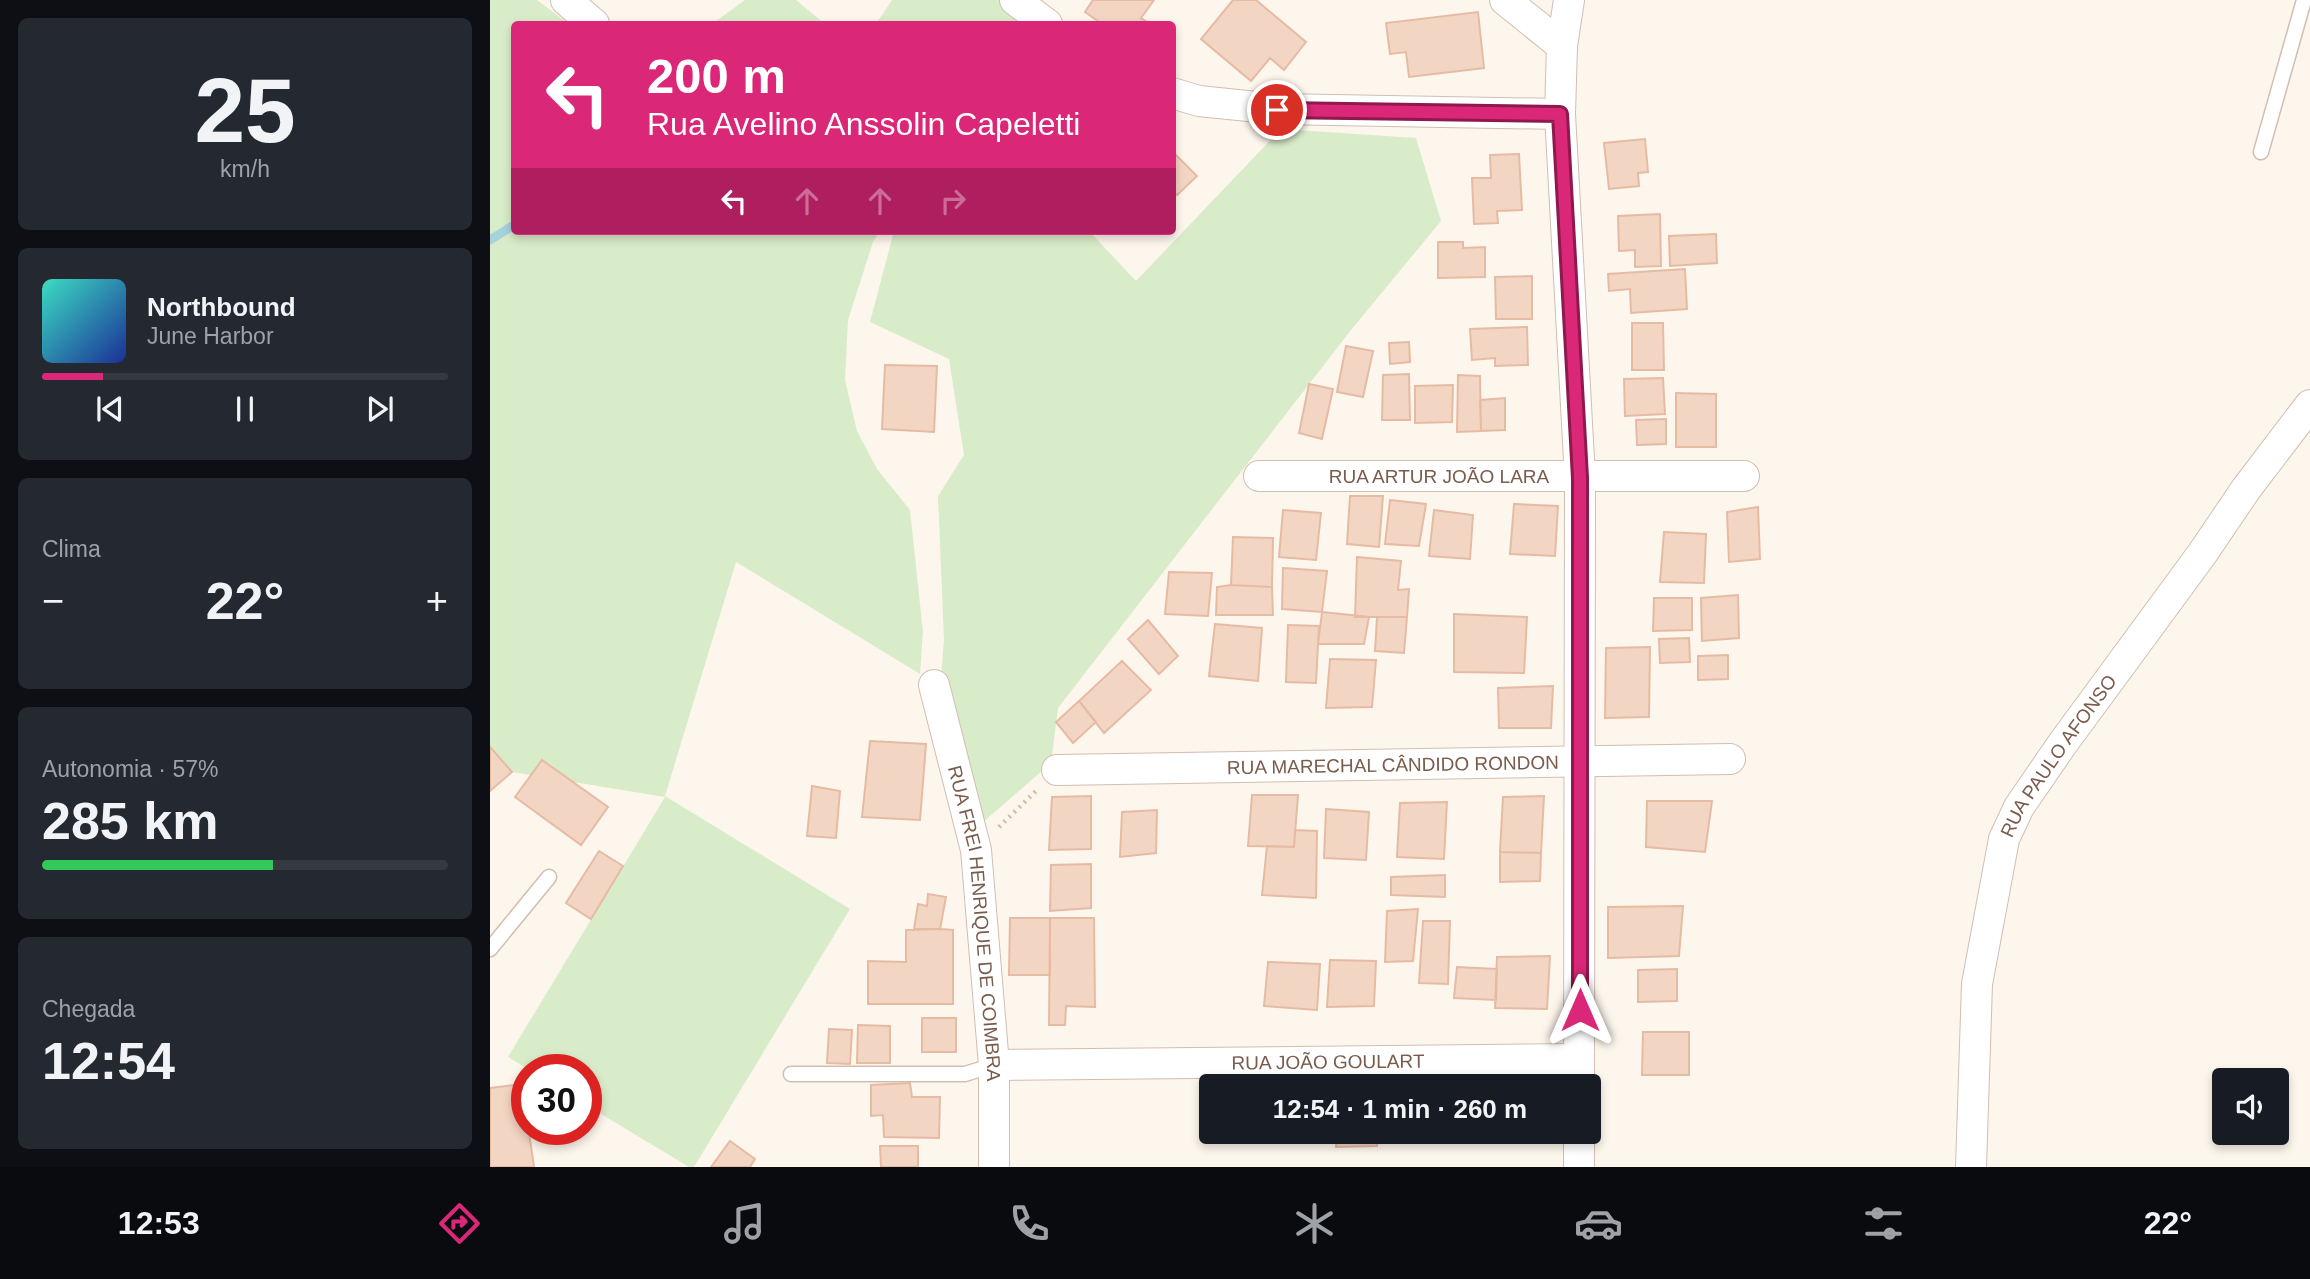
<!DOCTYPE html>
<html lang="pt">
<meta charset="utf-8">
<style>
:root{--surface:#171b24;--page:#242831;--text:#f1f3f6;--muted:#9ea1a6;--line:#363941;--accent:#db2777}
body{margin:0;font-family:Helvetica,sans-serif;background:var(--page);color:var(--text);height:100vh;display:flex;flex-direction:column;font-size:26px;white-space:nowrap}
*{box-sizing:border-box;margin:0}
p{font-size:23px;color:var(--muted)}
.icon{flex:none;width:38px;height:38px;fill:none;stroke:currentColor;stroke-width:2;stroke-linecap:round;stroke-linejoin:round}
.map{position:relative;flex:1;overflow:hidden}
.details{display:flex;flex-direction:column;gap:18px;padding:18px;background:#0d0f14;width:490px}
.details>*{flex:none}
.guide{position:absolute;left:21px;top:21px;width:665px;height:214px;border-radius:7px;box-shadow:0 4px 10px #0003;background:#db2777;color:#fff;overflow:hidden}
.buttons{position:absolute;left:1722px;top:1068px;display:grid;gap:14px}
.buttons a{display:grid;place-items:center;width:77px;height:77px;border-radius:7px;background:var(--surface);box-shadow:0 4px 10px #0003;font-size:35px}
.speed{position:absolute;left:21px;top:1054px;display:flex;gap:14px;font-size:35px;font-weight:700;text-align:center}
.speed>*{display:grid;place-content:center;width:91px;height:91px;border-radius:50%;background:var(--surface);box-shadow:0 4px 10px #0003;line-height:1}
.speed .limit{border:10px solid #d22;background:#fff;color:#111}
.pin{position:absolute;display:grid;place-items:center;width:60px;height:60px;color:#fff;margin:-30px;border:4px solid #fff;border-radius:50%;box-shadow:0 2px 7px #0007}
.me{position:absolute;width:77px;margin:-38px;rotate:0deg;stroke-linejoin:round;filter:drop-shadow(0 0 5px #0008)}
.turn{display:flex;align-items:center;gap:24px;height:147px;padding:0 21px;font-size:32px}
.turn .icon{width:91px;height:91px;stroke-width:2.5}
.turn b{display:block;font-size:49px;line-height:60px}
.lanes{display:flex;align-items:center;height:66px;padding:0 21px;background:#0003;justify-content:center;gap:35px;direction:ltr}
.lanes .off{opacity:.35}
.big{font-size:52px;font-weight:800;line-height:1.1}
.details .widget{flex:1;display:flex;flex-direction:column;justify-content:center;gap:10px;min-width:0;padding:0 24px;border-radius:10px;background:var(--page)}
.details .dial{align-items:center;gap:0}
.dial b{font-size:91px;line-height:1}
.song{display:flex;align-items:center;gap:21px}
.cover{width:84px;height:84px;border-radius:10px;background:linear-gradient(135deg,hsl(170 70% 55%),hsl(230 70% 35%))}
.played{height:7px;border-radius:4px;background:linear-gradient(90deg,var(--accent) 15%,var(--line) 15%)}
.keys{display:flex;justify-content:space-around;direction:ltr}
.heat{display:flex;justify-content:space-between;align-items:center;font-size:38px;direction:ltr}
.charge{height:10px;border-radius:5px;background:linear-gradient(90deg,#34c759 57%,var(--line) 0)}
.trip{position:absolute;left:709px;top:1074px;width:402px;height:70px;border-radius:7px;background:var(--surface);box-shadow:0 4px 10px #0003;font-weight:800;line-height:70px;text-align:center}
.menu{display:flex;height:112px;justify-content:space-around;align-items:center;background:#090b0e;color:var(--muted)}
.menu .icon{width:49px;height:49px}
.menu .on{color:var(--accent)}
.menu b{font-size:32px;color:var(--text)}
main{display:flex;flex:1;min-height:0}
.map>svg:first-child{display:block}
</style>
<main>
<section class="details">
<div class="widget dial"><b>25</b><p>km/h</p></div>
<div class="widget">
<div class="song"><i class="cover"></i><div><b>Northbound</b><p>June Harbor</p></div></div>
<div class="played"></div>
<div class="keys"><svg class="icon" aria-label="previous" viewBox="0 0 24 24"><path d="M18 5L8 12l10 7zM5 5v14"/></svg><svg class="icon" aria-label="pause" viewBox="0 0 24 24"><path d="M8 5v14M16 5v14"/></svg><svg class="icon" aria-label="next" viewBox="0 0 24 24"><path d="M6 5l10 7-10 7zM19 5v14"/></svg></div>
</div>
<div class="widget"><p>Clima</p>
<div class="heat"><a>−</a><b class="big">22°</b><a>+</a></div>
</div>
<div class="widget"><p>Autonomia · 57%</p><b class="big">285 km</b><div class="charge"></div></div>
<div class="widget"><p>Chegada</p><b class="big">12:54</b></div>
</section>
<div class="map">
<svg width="1820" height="1167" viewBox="0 0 1820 1167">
<rect width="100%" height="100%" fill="#fdf6ec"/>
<path fill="#d8ecc9" d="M 0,0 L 47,0 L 79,24 L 24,24 L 24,231 L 390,231 L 383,242 L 358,320 L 355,380 L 367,431 L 387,469 L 420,510 L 433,632 L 430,674 L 246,562 L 175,796 L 360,909 L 204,1167 L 199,1167 L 96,1105 L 96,1069 L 38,1069 L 18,1057 L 175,797 L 22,772 L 0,752 Z
M 255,0 L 306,0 L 335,24 L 222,24 Z
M 402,0 L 508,0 L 540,24 L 386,24 Z
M 791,129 L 926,138 L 951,221 L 861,330 L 568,708 L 561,763 L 492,823 L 451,676 L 454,640 L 448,496 L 474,455 L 459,359 L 380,322 L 404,231 L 599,231 L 646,281 Z"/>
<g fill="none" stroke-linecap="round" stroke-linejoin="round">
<path stroke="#a5d3da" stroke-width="9" d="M 0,240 L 24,225"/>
</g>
<path fill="#f3d5c3" stroke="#e6bba3" stroke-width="2" d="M 603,0 L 664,0 L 651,18 L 660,24 L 612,24 L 595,12 Z
M 743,0 L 766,0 L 816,42 L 794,70 L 780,58 L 761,81 L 711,39 Z
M 988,12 L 994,68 L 919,77 L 916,52 L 900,54 L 896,23 Z
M 1155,139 L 1158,172 L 1148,173 L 1149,186 L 1119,189 L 1114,143 Z
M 682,151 L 707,176 L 687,195 L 682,190 Z
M 1029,154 L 1032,210 L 1007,211 L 1008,223 L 984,224 L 982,178 L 1001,178 L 1000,155 Z
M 1170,214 L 1171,266 L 1145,267 L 1145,250 L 1129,251 L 1128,216 Z
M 1226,234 L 1227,263 L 1180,266 L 1179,236 Z
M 948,242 L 973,242 L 973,248 L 995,247 L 995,277 L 948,278 Z
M 1195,269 L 1197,309 L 1141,313 L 1140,289 L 1119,291 L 1118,274 Z
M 1042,276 L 1042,319 L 1006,319 L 1005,277 Z
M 1142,323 L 1173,323 L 1174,370 L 1142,370 Z
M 1037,327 L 1038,365 L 1005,366 L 1005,358 L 982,360 L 980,329 Z
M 919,342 L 920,362 L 900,364 L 899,343 Z
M 856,346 L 883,351 L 873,397 L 847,392 Z
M 395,365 L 447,366 L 444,432 L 392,429 Z
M 919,374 L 920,420 L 892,420 L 893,375 Z
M 968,375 L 990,376 L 991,431 L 967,432 Z
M 1173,378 L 1175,414 L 1135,416 L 1134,379 Z
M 819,384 L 843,389 L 832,439 L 809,433 Z
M 963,385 L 962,422 L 925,423 L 925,386 Z
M 1186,393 L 1226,394 L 1226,447 L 1186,447 Z
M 1015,398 L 1015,430 L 991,431 L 990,400 Z
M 1176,419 L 1176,444 L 1147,445 L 1146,420 Z
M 860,496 L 893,496 L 889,547 L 857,544 Z
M 900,500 L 936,504 L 929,546 L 895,544 Z
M 1024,504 L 1068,506 L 1065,556 L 1020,554 Z
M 1268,507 L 1270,559 L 1239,562 L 1237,512 Z
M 793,510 L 831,513 L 826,560 L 789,557 Z
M 944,510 L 983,515 L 980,559 L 939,556 Z
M 1174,532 L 1216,534 L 1214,583 L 1170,582 Z
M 743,537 L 783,538 L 782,587 L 741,585 Z
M 867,557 L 911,561 L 908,590 L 919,589 L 917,617 L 865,617 Z
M 793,568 L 837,571 L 832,612 L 792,609 Z
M 679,572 L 722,573 L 718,616 L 675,614 Z
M 741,585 L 782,587 L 783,615 L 726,615 L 727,587 Z
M 1248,595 L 1249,638 L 1212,641 L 1211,598 Z
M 1164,598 L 1202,598 L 1202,630 L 1163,631 Z
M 832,612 L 879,617 L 874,644 L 828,644 Z
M 964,614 L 1037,617 L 1034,673 L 964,672 Z
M 887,617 L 917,617 L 914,653 L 885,651 Z
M 658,620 L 688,656 L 669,674 L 638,639 Z
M 725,624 L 772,628 L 768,681 L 719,676 Z
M 798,625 L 829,626 L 826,683 L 796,682 Z
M 1199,638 L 1200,662 L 1170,663 L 1169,639 Z
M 1160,647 L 1159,717 L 1115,718 L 1116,648 Z
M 1238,655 L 1238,679 L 1208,680 L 1208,656 Z
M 840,659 L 886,660 L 882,707 L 836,708 Z
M 632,661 L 661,690 L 614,733 L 589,701 Z
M 1063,686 L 1061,728 L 1009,728 L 1008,688 Z
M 589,701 L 606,722 L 583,743 L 566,722 Z
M 380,741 L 436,744 L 430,820 L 372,817 Z
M 0,747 L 22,772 L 0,791 Z
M 52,760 L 118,807 L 91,845 L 25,797 Z
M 322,786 L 350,791 L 346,838 L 317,836 Z
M 762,795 L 808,795 L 804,847 L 758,846 Z
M 601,796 L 601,849 L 559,850 L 562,797 Z
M 1054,796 L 1051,853 L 1010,852 L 1013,797 Z
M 1157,801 L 1222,801 L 1215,852 L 1156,847 Z
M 957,802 L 954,859 L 907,857 L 910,803 Z
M 836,809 L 879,812 L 876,860 L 834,858 Z
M 667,810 L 666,853 L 630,857 L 632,812 Z
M 805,830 L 827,831 L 826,898 L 772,895 L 777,846 L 804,847 Z
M 109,851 L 133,866 L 101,919 L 76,903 Z
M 1010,852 L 1051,853 L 1050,881 L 1010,882 Z
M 601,864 L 601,908 L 560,911 L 561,865 Z
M 955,875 L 955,897 L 901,895 L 901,877 Z
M 438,894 L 456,897 L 450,929 L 424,929 L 428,904 L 437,906 Z
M 1193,906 L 1189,956 L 1118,958 L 1118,907 Z
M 928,909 L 923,961 L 895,962 L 897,911 Z
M 520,918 L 560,918 L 560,975 L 519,975 Z
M 560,918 L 604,918 L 605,1007 L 576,1006 L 575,1025 L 559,1025 Z
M 933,921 L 960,921 L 958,984 L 929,983 Z
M 450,929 L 463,930 L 463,1004 L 378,1004 L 378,961 L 416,962 L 416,930 Z
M 1060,956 L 1057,1009 L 1005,1008 L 1007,957 Z
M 840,960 L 886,961 L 884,1006 L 837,1007 Z
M 778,962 L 830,964 L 827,1010 L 774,1006 Z
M 967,967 L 1007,969 L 1006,1000 L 964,998 Z
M 1187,969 L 1187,1001 L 1148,1002 L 1148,970 Z
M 432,1018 L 466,1018 L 466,1052 L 432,1052 Z
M 368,1025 L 400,1026 L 400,1063 L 367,1063 Z
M 339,1029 L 362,1030 L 360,1064 L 337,1063 Z
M 1153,1032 L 1199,1032 L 1199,1075 L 1152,1075 Z
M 420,1083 L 422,1097 L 450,1097 L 449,1138 L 394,1137 L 393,1115 L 381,1116 L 381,1085 Z
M 32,1084 L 44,1167 L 0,1167 L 0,1088 Z
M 847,1132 L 888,1132 L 887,1146 L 846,1147 Z
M 240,1141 L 265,1159 L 260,1167 L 221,1167 Z
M 390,1146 L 428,1146 L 428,1167 L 391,1167 Z"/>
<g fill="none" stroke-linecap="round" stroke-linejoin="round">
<g stroke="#d1beb0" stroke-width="17">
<path id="lane" d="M 1771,152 L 1814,0
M 0,949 L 59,877
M 301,1074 L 475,1074 L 504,1065"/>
</g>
<g stroke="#d1beb0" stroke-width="32">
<g id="street">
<path d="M 76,0 L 104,24"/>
<path d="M 525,0 L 557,24"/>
<path d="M 1015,0 L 1072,46"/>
<path d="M 1079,0 L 1072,46 L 1070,114 L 1090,478 L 1089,1087"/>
<path d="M 682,93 L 709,101 L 787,109 L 1070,114"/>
<path id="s1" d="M 769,476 L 1254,476"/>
<path id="s2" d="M 444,685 L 486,850 L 504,1065 L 504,1167"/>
<path id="s3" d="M 567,770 L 1240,759"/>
<path id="s4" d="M 504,1065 L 1089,1059"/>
<path d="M 1089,1167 L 1089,1132"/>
<path id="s5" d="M 1481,1167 L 1487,984 L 1514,839 L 1529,807 L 1573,743 L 1712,554 L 1756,489 L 1820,405"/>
</g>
</g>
<path stroke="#d9b8a5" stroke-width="4.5" stroke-dasharray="2 5" stroke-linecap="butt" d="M 509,827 L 548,789"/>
<use href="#lane" stroke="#fff" stroke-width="14"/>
<use href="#street" stroke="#fff" stroke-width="30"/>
</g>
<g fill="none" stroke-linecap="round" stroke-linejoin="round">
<g stroke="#8e194d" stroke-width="18">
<path id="route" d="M 787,110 L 1070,114 L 1090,478 L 1090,1010"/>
</g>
<use href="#route" stroke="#db2777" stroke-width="12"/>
</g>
<g text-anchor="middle" stroke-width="6" stroke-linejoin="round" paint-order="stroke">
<g font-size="19" fill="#7a5c4d" stroke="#fffaf3">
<text dy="7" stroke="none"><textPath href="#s1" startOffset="180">RUA ARTUR JOÃO LARA</textPath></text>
<text dy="7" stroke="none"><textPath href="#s5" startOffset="430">RUA PAULO AFONSO</textPath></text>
<text dy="7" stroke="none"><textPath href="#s3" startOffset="336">RUA MARECHAL CÂNDIDO RONDON</textPath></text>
<text dy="7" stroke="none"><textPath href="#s2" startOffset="243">RUA FREI HENRIQUE DE COIMBRA</textPath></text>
<text dy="7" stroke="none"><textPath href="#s4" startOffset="334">RUA JOÃO GOULART</textPath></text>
</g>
</g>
</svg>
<div class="buttons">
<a><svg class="icon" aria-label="sound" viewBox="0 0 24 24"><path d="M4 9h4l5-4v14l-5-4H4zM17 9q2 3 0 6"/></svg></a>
</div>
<div class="speed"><div class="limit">30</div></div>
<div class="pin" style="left:787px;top:110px;background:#d93025"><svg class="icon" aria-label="arrive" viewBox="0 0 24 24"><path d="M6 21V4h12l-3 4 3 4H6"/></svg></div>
<svg class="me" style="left:1090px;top:1010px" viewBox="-20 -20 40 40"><path d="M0-17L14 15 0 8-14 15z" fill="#db2777" stroke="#fff" stroke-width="4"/></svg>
<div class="trip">12:54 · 1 min · 260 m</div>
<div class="guide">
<div class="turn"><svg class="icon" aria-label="left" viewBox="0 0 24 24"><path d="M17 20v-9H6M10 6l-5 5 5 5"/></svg><div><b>200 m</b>Rua Avelino Anssolin Capeletti</div></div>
<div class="lanes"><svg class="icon" aria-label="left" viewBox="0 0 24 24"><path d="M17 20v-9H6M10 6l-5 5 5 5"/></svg><svg class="icon off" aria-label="ahead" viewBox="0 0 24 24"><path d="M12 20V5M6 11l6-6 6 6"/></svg><svg class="icon off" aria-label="ahead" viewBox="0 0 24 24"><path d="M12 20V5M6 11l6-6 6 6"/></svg><svg class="icon off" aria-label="right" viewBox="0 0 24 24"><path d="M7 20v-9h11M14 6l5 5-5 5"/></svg></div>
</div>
</div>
</main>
<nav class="menu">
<b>12:53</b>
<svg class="icon on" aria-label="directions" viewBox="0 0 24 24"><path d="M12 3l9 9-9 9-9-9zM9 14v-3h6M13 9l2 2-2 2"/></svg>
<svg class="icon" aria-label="music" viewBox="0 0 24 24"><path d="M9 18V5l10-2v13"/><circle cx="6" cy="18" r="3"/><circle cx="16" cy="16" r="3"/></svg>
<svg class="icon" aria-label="phone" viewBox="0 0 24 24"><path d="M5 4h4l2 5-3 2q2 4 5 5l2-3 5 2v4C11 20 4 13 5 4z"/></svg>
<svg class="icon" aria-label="climate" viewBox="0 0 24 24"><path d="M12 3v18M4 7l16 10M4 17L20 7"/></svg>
<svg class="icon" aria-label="car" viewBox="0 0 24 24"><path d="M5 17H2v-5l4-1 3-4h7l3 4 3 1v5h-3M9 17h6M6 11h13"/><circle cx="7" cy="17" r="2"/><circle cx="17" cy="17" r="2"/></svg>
<svg class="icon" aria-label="filters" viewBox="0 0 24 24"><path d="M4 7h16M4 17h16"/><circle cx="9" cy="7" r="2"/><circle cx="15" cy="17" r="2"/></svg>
<b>22°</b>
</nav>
